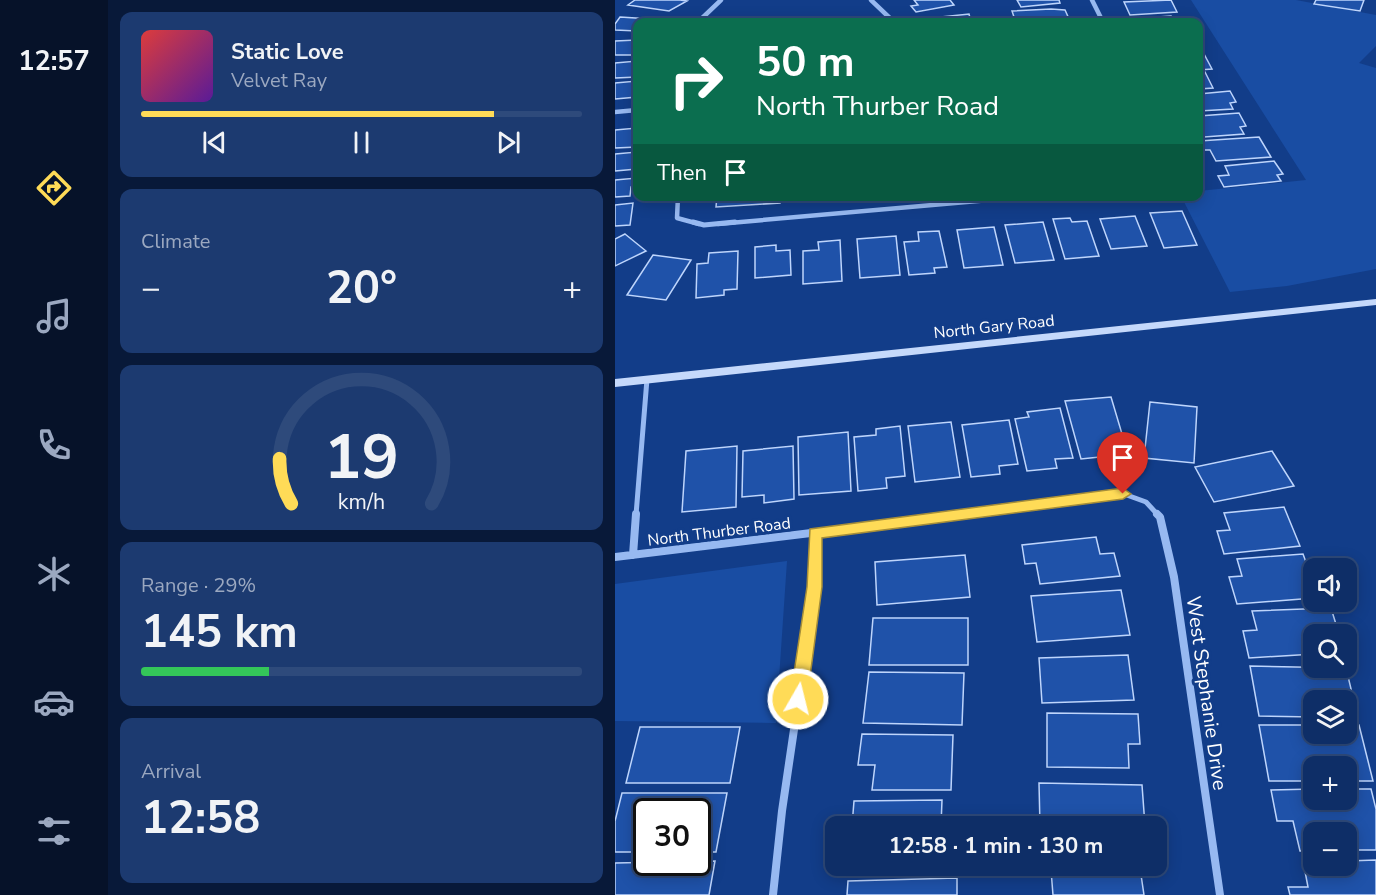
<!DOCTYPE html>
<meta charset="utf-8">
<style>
:root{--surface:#0e2e67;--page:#1c3a70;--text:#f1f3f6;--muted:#9ba8c0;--line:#2e4a7b;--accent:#ffdb57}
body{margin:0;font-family:"Nunito Sans",sans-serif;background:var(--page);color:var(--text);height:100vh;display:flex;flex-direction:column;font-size:22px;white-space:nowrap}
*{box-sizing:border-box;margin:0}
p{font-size:20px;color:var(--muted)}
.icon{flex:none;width:33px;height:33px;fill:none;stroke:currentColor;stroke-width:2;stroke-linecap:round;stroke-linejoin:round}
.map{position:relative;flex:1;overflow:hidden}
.side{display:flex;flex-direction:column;gap:12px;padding:12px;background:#081939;width:507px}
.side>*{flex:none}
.top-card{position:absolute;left:18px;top:18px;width:570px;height:183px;border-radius:12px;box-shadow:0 3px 15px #0003,0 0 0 2px var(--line);background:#0b6e4f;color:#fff;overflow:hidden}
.tools{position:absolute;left:688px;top:558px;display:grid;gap:12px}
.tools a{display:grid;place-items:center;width:54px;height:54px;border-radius:12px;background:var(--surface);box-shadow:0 3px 15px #0003,0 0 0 2px var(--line);font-size:30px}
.speed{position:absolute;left:18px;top:798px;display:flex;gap:12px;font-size:30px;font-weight:700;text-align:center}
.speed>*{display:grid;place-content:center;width:78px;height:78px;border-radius:50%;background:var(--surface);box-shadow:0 3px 15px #0003,0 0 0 2px var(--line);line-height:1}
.speed .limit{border:3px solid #111;border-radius:9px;background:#fff;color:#111}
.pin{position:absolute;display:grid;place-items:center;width:51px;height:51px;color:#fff;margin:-62px -26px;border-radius:50% 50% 50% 0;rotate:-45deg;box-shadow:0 0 6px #0007}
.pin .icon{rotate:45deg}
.me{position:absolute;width:66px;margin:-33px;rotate:8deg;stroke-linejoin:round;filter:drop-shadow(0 0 4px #0008)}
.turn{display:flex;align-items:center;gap:21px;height:126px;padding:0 24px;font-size:27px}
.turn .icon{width:78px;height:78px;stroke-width:2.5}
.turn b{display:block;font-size:42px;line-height:51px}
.then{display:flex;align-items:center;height:57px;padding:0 24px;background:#0003;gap:12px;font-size:22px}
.big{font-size:45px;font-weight:700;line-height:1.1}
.side .card{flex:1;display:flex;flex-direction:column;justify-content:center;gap:9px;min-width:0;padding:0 21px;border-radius:12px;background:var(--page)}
.side .dial{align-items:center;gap:0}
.dial svg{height:156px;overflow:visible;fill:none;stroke:var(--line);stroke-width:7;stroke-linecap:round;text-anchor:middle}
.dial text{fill:var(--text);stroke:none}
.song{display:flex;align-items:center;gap:18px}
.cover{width:72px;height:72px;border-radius:9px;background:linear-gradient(135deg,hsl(0 70% 55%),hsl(270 70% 35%))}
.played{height:6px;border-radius:3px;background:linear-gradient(90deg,var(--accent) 80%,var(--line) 80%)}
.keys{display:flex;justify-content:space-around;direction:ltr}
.heat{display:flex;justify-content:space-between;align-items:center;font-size:33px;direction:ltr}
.charge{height:9px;border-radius:4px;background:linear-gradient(90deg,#34c759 29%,var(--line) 0)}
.trip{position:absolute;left:210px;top:816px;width:342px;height:60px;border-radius:12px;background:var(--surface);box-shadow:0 3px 15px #0003,0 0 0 2px var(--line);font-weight:700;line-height:60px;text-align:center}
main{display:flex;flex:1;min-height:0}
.menu{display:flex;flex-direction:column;width:108px;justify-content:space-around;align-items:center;background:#061229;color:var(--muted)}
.menu .icon{width:42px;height:42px}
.menu .on{color:var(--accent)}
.menu b{font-size:27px;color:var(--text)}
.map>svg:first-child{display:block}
</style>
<main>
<nav class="menu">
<b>12:57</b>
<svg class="icon on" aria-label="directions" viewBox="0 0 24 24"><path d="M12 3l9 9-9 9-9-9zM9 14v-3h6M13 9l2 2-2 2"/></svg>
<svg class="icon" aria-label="music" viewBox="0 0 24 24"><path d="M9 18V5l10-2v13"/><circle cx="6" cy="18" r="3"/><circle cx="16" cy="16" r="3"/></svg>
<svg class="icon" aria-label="phone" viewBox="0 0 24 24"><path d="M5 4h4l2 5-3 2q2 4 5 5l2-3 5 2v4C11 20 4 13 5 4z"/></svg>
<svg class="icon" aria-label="climate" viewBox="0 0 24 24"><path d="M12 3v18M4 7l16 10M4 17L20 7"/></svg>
<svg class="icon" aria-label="car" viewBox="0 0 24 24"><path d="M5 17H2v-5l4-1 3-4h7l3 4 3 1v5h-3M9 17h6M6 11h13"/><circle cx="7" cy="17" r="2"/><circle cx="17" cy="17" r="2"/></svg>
<svg class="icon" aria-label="filters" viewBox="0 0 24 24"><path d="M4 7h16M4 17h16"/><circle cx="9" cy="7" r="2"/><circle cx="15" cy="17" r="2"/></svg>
</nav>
<section class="side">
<div class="card">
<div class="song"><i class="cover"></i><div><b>Static Love</b><p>Velvet Ray</p></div></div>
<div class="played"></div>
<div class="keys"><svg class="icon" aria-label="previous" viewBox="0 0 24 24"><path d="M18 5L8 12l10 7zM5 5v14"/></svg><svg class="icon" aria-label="pause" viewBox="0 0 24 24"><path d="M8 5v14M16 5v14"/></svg><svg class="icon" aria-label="next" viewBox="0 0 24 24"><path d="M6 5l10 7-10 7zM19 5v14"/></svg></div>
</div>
<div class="card"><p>Climate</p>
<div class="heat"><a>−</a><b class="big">20°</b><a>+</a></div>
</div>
<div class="card dial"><svg viewBox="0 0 100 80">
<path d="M14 69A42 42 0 1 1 86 69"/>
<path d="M14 69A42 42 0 0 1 8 46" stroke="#ffdb57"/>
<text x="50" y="56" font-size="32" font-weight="700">19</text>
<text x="50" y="72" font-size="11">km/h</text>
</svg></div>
<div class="card"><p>Range · 29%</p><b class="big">145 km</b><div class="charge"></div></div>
<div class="card"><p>Arrival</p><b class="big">12:58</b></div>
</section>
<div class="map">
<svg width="761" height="895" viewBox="0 0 761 895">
<rect width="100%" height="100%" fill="#123d89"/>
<path fill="#194da3" d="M 576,0 L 681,0 L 761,15 L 761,46 L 744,63 L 761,68 L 761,269 L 672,286 L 615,292 L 567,198 L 584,196 L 584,191 L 691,180 Z
M 172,561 L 161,723 L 0,721 L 0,584 Z"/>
<path fill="#1f52a9" stroke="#bed5fc" stroke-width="1.5" d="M 20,0 L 65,0 L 72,1 L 54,11 L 13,5 Z
M 299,0 L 335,0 L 339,5 L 301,12 L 296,6 L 303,5 Z
M 402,0 L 444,0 L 445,3 L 406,7 Z
M 556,0 L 562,12 L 515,15 L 509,2 Z
M 701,0 L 749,0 L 745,11 L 699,4 Z
M 436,9 L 450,10 L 455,21 L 407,22 L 406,20 L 400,20 L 397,11 Z
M 354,14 L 355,18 L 362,18 L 364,22 L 308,22 L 307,19 Z
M 556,16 L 560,22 L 518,22 L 516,19 Z
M 5,17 L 51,20 L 49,22 L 22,22 L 22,31 L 0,30 L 0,24 Z
M 22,40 L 22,55 L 0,55 L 0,41 Z
M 584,54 L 589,54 L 597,69 L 584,70 Z
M 22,61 L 22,77 L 0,78 L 0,63 Z
M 590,72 L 598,88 L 584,89 L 584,73 Z
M 22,81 L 22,97 L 0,99 L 0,83 Z
M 615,91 L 621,102 L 615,103 L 618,109 L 584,111 L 584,94 Z
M 624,113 L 631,126 L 625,127 L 629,134 L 589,137 L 584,127 L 584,116 Z
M 22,128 L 22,147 L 0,148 L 0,130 Z
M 644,137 L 656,157 L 601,161 L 595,150 L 586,150 L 584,145 L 584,141 Z
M 22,152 L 22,169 L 0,171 L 0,154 Z
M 659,161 L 668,174 L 662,175 L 666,181 L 609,187 L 603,176 L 614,175 L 610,166 Z
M 22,178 L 22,187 L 16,187 L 15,196 L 0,197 L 0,180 Z
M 102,196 L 165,196 L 165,203 L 101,207 Z
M 18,203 L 15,225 L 0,226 L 0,205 Z
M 567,211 L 582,245 L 549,248 L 535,213 Z
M 520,216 L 532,246 L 496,249 L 485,219 Z
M 455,218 L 457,222 L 472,221 L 484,256 L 450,259 L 438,219 Z
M 428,222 L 439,260 L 400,263 L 390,225 Z
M 379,227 L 388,265 L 349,268 L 342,230 Z
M 324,231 L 332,267 L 319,268 L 320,273 L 294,275 L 289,242 L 304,241 L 303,232 Z
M 10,234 L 31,251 L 0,266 L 0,239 Z
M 281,236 L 285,275 L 245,278 L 242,239 Z
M 225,240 L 227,281 L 188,284 L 188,251 L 204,250 L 203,242 Z
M 161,245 L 161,251 L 175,250 L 176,275 L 140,278 L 140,247 Z
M 123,251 L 122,289 L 109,290 L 109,295 L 81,298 L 82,264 L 93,263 L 94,253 Z
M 38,255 L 76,260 L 51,300 L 12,295 Z
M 496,397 L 513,454 L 466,459 L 450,401 Z
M 535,402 L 582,407 L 579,463 L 529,458 Z
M 445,408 L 458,458 L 440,459 L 442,468 L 412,471 L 400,419 L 414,417 L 412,412 Z
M 394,420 L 403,464 L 384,466 L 385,474 L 356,477 L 347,425 Z
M 336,422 L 345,477 L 300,482 L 293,426 Z
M 285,426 L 290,476 L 271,478 L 272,488 L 243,491 L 239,437 L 261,435 L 261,429 Z
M 233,432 L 236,491 L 184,495 L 183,437 Z
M 122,446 L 121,507 L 67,512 L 71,451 Z
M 178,446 L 179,499 L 149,503 L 149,495 L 127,497 L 128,451 Z
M 657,451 L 679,486 L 599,502 L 580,467 Z
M 669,507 L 685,546 L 609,554 L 602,531 L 615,530 L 609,513 Z
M 481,537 L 485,554 L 499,553 L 505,576 L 425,584 L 421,563 L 410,564 L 407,545 Z
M 688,554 L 699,584 L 699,598 L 622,604 L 614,577 L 627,576 L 622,559 Z
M 350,555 L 355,597 L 262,605 L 260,562 Z
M 506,590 L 515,635 L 422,642 L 416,596 Z
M 716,608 L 724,634 L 699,634 L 699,654 L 634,658 L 628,631 L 642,630 L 637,611 Z
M 258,618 L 353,618 L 353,665 L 254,665 Z
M 513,655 L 519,700 L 427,703 L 424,658 Z
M 635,666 L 731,668 L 743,718 L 732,718 L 732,700 L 699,700 L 699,717 L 644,716 Z
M 254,672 L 349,673 L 347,725 L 248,723 Z
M 432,713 L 523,714 L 525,744 L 513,744 L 514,768 L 432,767 Z
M 644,725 L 699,725 L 699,734 L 732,734 L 732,725 L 744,725 L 758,781 L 732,781 L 732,766 L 699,766 L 699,781 L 654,781 Z
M 25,727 L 125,727 L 115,783 L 11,783 Z
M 247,734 L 338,735 L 336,790 L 257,790 L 260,765 L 243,765 Z
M 424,783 L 527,785 L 530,826 L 425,826 Z
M 699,789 L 699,800 L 732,800 L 732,789 L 756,789 L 761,809 L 761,850 L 732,850 L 732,832 L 699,832 L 699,851 L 685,851 L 678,821 L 662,821 L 656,790 Z
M 7,793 L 112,793 L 101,852 L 82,852 L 82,812 L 32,812 L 32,852 L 0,852 L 0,821 Z
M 327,800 L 326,826 L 237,826 L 239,801 Z
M 761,860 L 761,895 L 675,895 L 673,887 L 693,887 L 688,861 L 699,861 L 699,866 L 732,866 L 732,861 Z
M 100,861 L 94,895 L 0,895 L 0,863 Z
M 525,868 L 529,895 L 438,895 L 436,870 Z
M 342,878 L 342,895 L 232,895 L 233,881 Z"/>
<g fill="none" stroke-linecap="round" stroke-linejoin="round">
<path stroke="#97b9f1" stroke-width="4.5" d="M 256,0 L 279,22
M 477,0 L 488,22
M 83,22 L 106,0
M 0,112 L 22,110
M 63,196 L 62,218 L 84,224
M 103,224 L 420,196"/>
<path stroke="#97b9f1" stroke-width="5" d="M 78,222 L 89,225 L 120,222
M 21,515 L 32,379
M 338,515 L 509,494 L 531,502 L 543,515"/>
<path stroke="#97b9f1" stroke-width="8" d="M 542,514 L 545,517 L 559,577 L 605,895
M 18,555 L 21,514
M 0,557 L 351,514
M 158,895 L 167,811 L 200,587 L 200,533"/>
<path fill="#c5d9fb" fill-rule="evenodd" d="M 761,299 L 761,305 L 0,387 L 0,379 Z"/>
</g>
<path fill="#ffdb57" stroke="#a68e39" stroke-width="1.5" d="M 508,488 L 516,494 L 508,499 L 207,538 L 207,587 L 192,699 L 189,704 L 183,706 L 178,704 L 175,699 L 192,587 L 195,529 Z"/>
<g text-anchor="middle" stroke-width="6" stroke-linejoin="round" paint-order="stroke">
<g font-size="16" fill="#fff" stroke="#123d89">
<text transform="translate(379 326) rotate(-6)" y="6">North Gary Road</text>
<text transform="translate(104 531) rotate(-7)" y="6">North Thurber Road</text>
</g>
<g font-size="20" fill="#fff" stroke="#123d89">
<text transform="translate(592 693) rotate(82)" y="7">West Stephanie Drive</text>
</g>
</g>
</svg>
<div class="tools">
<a><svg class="icon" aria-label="sound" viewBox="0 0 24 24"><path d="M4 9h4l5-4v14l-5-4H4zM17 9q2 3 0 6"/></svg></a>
<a><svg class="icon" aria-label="search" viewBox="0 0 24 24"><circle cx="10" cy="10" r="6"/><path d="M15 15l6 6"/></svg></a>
<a><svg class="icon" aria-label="layers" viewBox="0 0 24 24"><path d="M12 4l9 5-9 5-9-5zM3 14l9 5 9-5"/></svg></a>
<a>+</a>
<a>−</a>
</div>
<div class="speed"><div class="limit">30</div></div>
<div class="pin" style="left:508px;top:494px;background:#d93025"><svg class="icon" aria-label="arrive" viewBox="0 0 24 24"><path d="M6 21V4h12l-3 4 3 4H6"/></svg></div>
<svg class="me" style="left:183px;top:699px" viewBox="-20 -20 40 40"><circle r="17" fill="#ffdb57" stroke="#fff" stroke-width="3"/><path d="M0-11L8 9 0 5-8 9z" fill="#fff"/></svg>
<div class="trip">12:58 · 1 min · 130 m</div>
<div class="top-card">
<div class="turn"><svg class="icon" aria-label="right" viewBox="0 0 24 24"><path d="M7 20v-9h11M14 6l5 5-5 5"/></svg><div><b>50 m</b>North Thurber Road</div></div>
<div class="then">Then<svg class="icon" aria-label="arrive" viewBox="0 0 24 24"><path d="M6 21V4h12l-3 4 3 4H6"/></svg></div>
</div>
</div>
</main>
